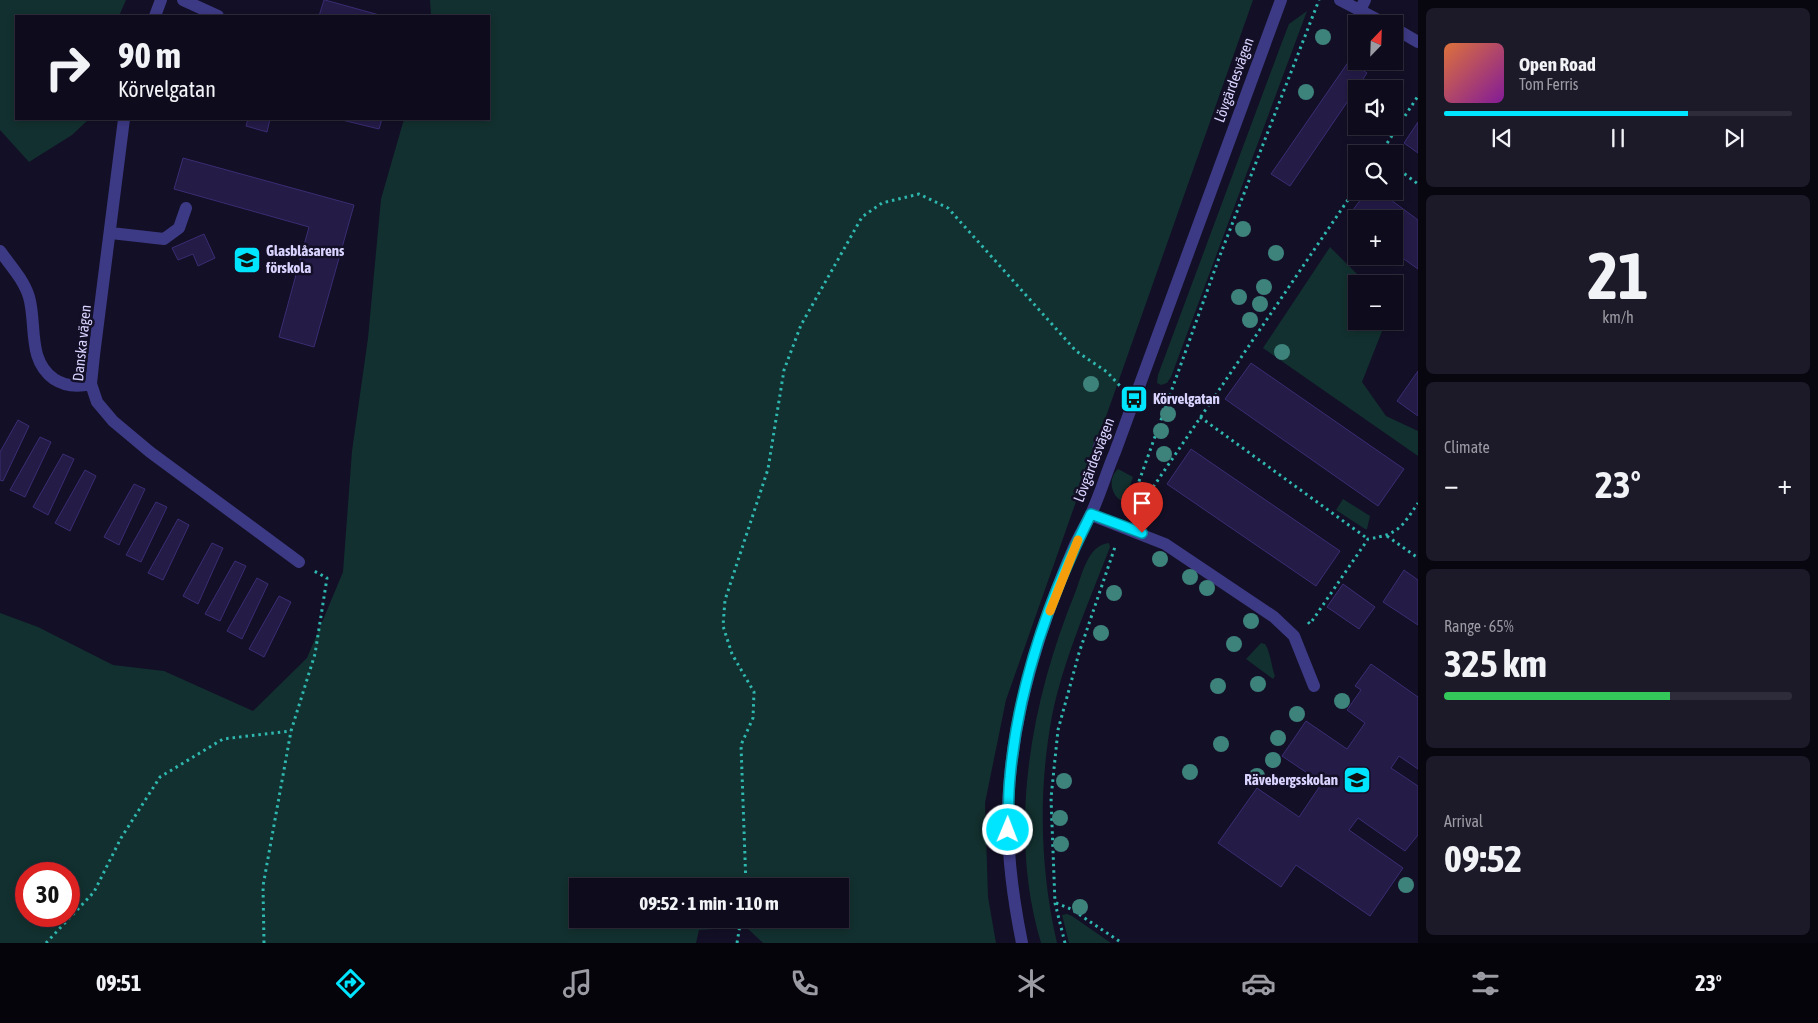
<!DOCTYPE html>
<meta charset="utf-8">
<style>
:root{--surface:#0e0b1c;--page:#1c1929;--text:#f1f3f6;--muted:#9b9ba3;--line:#2e2b3b;--accent:#00e5ff}
body{margin:0;font-family:"Asap Condensed",sans-serif;background:var(--page);color:var(--text);height:100vh;display:flex;flex-direction:column;font-size:19px;white-space:nowrap}
*{box-sizing:border-box;margin:0}
p{font-size:16px;color:var(--muted)}
.icon{flex:none;width:28px;height:28px;fill:none;stroke:currentColor;stroke-width:2;stroke-linecap:round;stroke-linejoin:round}
.map{position:relative;flex:1;overflow:hidden}
.details{display:flex;flex-direction:column;gap:8px;padding:8px;background:#08060f;width:400px}
.details>*{flex:none}
.top-card{position:absolute;left:15px;top:15px;width:475px;height:105px;border-radius:0px;box-shadow:0 2px 8px #0003,0 0 0 1px var(--line);background:#0e0b1c;color:var(--text);overflow:hidden}
.needle{width:32px;rotate:23deg}
.controls{position:absolute;left:1348px;top:15px;display:grid;gap:10px}
.controls a{display:grid;place-items:center;width:55px;height:55px;border-radius:0px;background:var(--surface);box-shadow:0 2px 8px #0003,0 0 0 1px var(--line);font-size:25px}
.speed{position:absolute;left:15px;top:862px;display:flex;gap:10px;font-size:25px;font-weight:700;text-align:center}
.speed>*{display:grid;place-content:center;width:65px;height:65px;border-radius:50%;background:var(--surface);box-shadow:0 2px 8px #0003,0 0 0 1px var(--line);line-height:1}
.speed .limit{border:8px solid #d22;background:#fff;color:#111}
.pin{position:absolute;display:grid;place-items:center;width:42px;height:42px;color:#fff;margin:-51px -21px;border-radius:50% 50% 50% 0;rotate:-45deg;box-shadow:0 0 5px #0007}
.pin .icon{rotate:45deg}
.me{position:absolute;width:55px;margin:-28px;rotate:1deg;stroke-linejoin:round;filter:drop-shadow(0 0 4px #0008)}
.turn{display:flex;align-items:center;gap:18px;height:105px;padding:0 20px;font-size:22px}
.turn .icon{width:65px;height:65px;stroke-width:2.5}
.turn b{display:block;font-size:35px;line-height:42px}
.big{font-size:38px;font-weight:700;line-height:1.1}
.details .tile{flex:1;display:flex;flex-direction:column;justify-content:center;gap:8px;min-width:0;padding:0 18px;border-radius:8px;background:var(--page)}
.details .dial{align-items:center;gap:0}
.dial b{font-size:65px;line-height:1}
.song{display:flex;align-items:center;gap:15px}
.cover{width:60px;height:60px;border-radius:8px;background:linear-gradient(135deg,hsl(20 70% 55%),hsl(290 70% 35%))}
.played{height:5px;border-radius:2px;background:linear-gradient(90deg,var(--accent) 70%,var(--line) 70%)}
.keys{display:flex;justify-content:space-around;direction:ltr}
.heat{display:flex;justify-content:space-between;align-items:center;font-size:28px;direction:ltr}
.charge{height:8px;border-radius:4px;background:linear-gradient(90deg,#34c759 65%,var(--line) 0)}
.trip{position:absolute;left:569px;top:878px;width:280px;height:50px;border-radius:0px;background:var(--surface);box-shadow:0 2px 8px #0003,0 0 0 1px var(--line);font-weight:700;line-height:50px;text-align:center}
.dock{display:flex;height:80px;justify-content:space-around;align-items:center;background:#06040b;color:var(--muted)}
.dock .icon{width:35px;height:35px}
.dock .selected{color:var(--accent)}
.dock b{font-size:22px;color:var(--text)}
main{display:flex;flex:1;min-height:0}
.map>svg:first-child{display:block}
</style>
<main>
<div class="map">
<svg width="1418" height="943" viewBox="0 0 1418 943">
<rect width="100%" height="100%" fill="#130f26"/>
<path fill="#12302f" fill-rule="evenodd" d="M 0,0 L 126,0 L 119,16 L 16,16 L 16,119 L 89,119 L 72,135 L 29,162 L 0,130 Z
M 430,0 L 1253,0 L 1006,700 L 985,803 L 988,897 L 996,943 L 763,943 L 746,927 L 699,930 L 696,943 L 0,943 L 0,613 L 38,627 L 113,665 L 164,671 L 253,711 L 307,658 L 343,572 L 352,451 L 368,338 L 381,199 L 404,119 L 489,119 L 489,16 L 431,16 ZM 26,874 L 69,874 L 69,916 L 26,916 ZM 578,886 L 840,886 L 840,919 L 578,919 Z
M 1307,11 L 1171,377 L 1167,383 L 1161,385 L 1157,383 L 1158,375 L 1282,42 L 1289,24 Z
M 1330,247 L 1367,284 L 1356,284 L 1356,321 L 1386,321 L 1362,382 L 1386,416 L 1418,431 L 1418,456 L 1263,348 Z
M 1118,469 L 1133,477 L 1124,502 C 1111,497 1107,479 1118,469 Z
M 1343,499 L 1370,516 L 1367,529 L 1365,529 L 1336,510 Z
M 1109,543 L 1110,547 C 1089,602 1064,658 1052,716 C 1038,791 1040,869 1057,943 L 1041,943 C 1007,829 1031,701 1075,593 C 1082,576 1087,545 1109,543 Z
M 1261,643 L 1265,644 C 1271,653 1271,666 1275,676 L 1273,679 L 1246,659 Z
M 1067,914 L 1072,916 L 1111,943 L 1069,943 L 1062,915 Z"/>
<path fill="#241b47" stroke="#3b2d73" d="M 324,0 L 325,0 L 383,16 L 319,16 Z
M 1349,61 L 1367,73 L 1290,186 L 1271,174 Z
M 248,119 L 270,119 L 267,132 L 246,126 Z
M 338,119 L 382,119 L 379,129 Z
M 1418,122 L 1418,153 L 1404,143 Z
M 183,158 L 354,205 L 314,347 L 279,337 L 309,227 L 174,189 Z
M 1367,191 L 1379,191 L 1418,220 L 1418,269 L 1394,252 L 1394,219 L 1356,219 L 1356,225 L 1347,218 Z
M 204,234 L 215,258 L 198,266 L 193,254 L 178,260 L 172,248 Z
M 1251,363 L 1404,469 L 1378,506 L 1225,399 Z
M 1418,371 L 1418,416 L 1397,401 Z
M 18,420 L 29,426 L 3,481 L 0,480 L 0,452 Z
M 1098,435 L 1104,437 L 1100,449 L 1093,447 Z
M 40,437 L 51,442 L 25,497 L 10,490 Z
M 1191,449 L 1340,551 L 1316,586 L 1167,484 Z
M 63,454 L 74,459 L 48,515 L 33,507 Z
M 85,470 L 96,476 L 70,531 L 55,523 Z
M 134,484 L 145,489 L 119,545 L 104,537 Z
M 156,502 L 167,507 L 141,562 L 126,555 Z
M 178,519 L 189,525 L 163,580 L 148,573 Z
M 212,543 L 223,548 L 198,604 L 183,596 Z
M 235,561 L 246,566 L 220,621 L 205,614 Z
M 1404,570 L 1418,580 L 1418,625 L 1383,602 Z
M 257,578 L 268,584 L 242,639 L 227,631 Z
M 1343,584 L 1375,607 L 1359,629 L 1327,607 Z
M 279,596 L 291,602 L 264,657 L 249,649 Z
M 1371,664 L 1418,697 L 1418,769 L 1399,756 L 1391,768 L 1418,786 L 1418,835 L 1405,851 L 1358,818 L 1349,830 L 1403,868 L 1370,916 L 1296,865 L 1281,887 L 1218,843 L 1257,788 L 1299,817 L 1322,783 L 1282,756 L 1306,721 L 1347,749 L 1365,723 L 1347,710 L 1361,690 L 1355,686 Z"/>
<g fill="none" stroke-linecap="round" stroke-linejoin="round">
<path stroke="#2fb8b0" stroke-width="3" stroke-dasharray="2.5 4" stroke-linecap="butt" d="M 1380,154 L 1418,96
M 1394,166 L 1418,184
M 1200,417 L 1368,539
M 1131,501 L 1141,505 L 1356,188
M 1128,512 L 1219,258 L 1319,0
M 1387,536 L 1418,558
M 1308,622 L 1310,624 L 1368,539 C 1399,534 1401,528 1418,503
M 746,886 L 741,745 L 753,718 L 754,692 L 732,654 L 723,626 L 725,600 L 768,469 L 784,370 L 801,325 L 862,217 L 882,203 L 919,194 L 948,208 L 1076,351 L 1107,372 L 1120,386
M 1056,903 L 1071,909 L 1122,943
M 46,943 L 94,892 L 121,838 L 160,777 L 223,739 L 291,731
M 264,943 L 263,886 L 291,731 L 315,654 L 327,578 L 314,571
M 737,943 L 741,919
M 1065,943 L 1055,903 L 1051,798 L 1058,730 L 1079,653 L 1116,544"/>
<path stroke="#3d3a85" stroke-width="12" d="M 1360,10 L 1365,0"/>
<path stroke="#3d3a85" stroke-width="12" d="M 183,0 L 218,16
M 1340,0 L 1386,24
M 155,16 L 161,0
M 1394,28 L 1418,42
M 124,119 L 94,355 L 91,384 L 97,402 L 113,421 L 150,452 L 299,562
M 111,233 L 164,239 L 179,228 L 186,208
M 0,251 C 10,265 24,280 29,297 C 37,325 27,360 54,379 C 66,387 78,387 91,384
M 1091,515 L 1165,544 L 1274,617 L 1294,636 L 1314,686
M 1022,943 C 1011,889 1004,831 1010,777 C 1017,698 1043,619 1074,547 C 1079,536 1085,526 1090,516 C 1100,496 1106,473 1115,452 L 1281,0"/>
</g>
<g fill="#3d827b">
<circle cx="1323" cy="37" r="8"/>
<circle cx="1306" cy="92" r="8"/>
<circle cx="1243" cy="229" r="8"/>
<circle cx="1276" cy="253" r="8"/>
<circle cx="1264" cy="287" r="8"/>
<circle cx="1239" cy="297" r="8"/>
<circle cx="1260" cy="304" r="8"/>
<circle cx="1250" cy="320" r="8"/>
<circle cx="1282" cy="352" r="8"/>
<circle cx="1091" cy="384" r="8"/>
<circle cx="1168" cy="414" r="8"/>
<circle cx="1161" cy="431" r="8"/>
<circle cx="1164" cy="454" r="8"/>
<circle cx="1160" cy="559" r="8"/>
<circle cx="1190" cy="577" r="8"/>
<circle cx="1207" cy="588" r="8"/>
<circle cx="1114" cy="593" r="8"/>
<circle cx="1251" cy="621" r="8"/>
<circle cx="1101" cy="633" r="8"/>
<circle cx="1234" cy="644" r="8"/>
<circle cx="1258" cy="684" r="8"/>
<circle cx="1218" cy="686" r="8"/>
<circle cx="1342" cy="701" r="8"/>
<circle cx="1297" cy="714" r="8"/>
<circle cx="1278" cy="738" r="8"/>
<circle cx="1221" cy="744" r="8"/>
<circle cx="1273" cy="760" r="8"/>
<circle cx="1190" cy="772" r="8"/>
<circle cx="1257" cy="776" r="8"/>
<circle cx="1064" cy="781" r="8"/>
<circle cx="1060" cy="818" r="8"/>
<circle cx="1061" cy="844" r="8"/>
<circle cx="1406" cy="885" r="8"/>
<circle cx="1080" cy="907" r="8"/>
</g>
<g fill="none" stroke-linecap="round" stroke-linejoin="round">
<g stroke="#0095a6" stroke-width="12">
<path id="route" d="M 1008,830 C 1009,813 1008,794 1010,777 C 1018,687 1050,595 1091,514 L 1142,533"/>
</g>
<use href="#route" stroke="#00e5ff" stroke-width="9"/>
<path stroke="#f59e0b" stroke-width="9" d="M 1050,611 L 1078,540"/>
</g>
<defs>
<g id="school-square" transform="scale(1.4375)"><rect x="-9" y="-9" width="18" height="18" rx="4" fill="#00e5ff" stroke="#130f26"/><path d="M0-5L7-2L0 1L-7-2ZM-4 1L0 2.5L4 1V4Q0 6-4 4Z" fill="#111"/></g>
<g id="bus-square" transform="scale(1.4375)"><rect x="-9" y="-9" width="18" height="18" rx="4" fill="#00e5ff" stroke="#130f26"/><path d="M-5-6H5V4H4V6H2V4H-2V6H-4V4H-5ZM-3.5-4V0h7V-4ZM-3.5 1.2v1.5H-2V1.2ZM2 1.2v1.5H3.5V1.2Z" fill="#111"/></g>
</defs>
<g fill-rule="evenodd">
<use href="#school-square" x="247" y="260"/>
<use href="#bus-square" x="1134" y="399"/>
<use href="#school-square" x="1357" y="780"/>
</g>
<g text-anchor="middle" stroke-width="5" stroke-linejoin="round" paint-order="stroke">
<g font-size="15" fill="#d9d4ff" stroke="#130f26">
<text transform="translate(1234 80) rotate(-70)" y="5">Lövgärdesvägen</text>
<text transform="translate(82 343) rotate(-84)" y="5">Danska vägen</text>
<text transform="translate(1094 460) rotate(-69)" y="5">Lövgärdesvägen</text>
</g>
<g font-size="15" font-weight="bold" fill="#d9d4ff" stroke="#130f26" text-anchor="start">
<text x="266" y="256">Glasblåsarens<tspan x="266" dy="17">förskola</tspan></text>
<text x="1153" y="404">Körvelgatan</text>
<text x="1338" y="785" text-anchor="end">Rävebergsskolan</text>
</g>
</g>
</svg>
<div class="controls">
<a><svg class="needle" viewBox="-14 -14 28 28"><path d="M0-13l5 13h-10z" fill="#e53935"/><path d="M0 13l5-13h-10z" fill="#9b9ba3"/></svg></a>
<a><svg class="icon" aria-label="sound" viewBox="0 0 24 24"><path d="M4 9h4l5-4v14l-5-4H4zM17 9q2 3 0 6"/></svg></a>
<a><svg class="icon" aria-label="search" viewBox="0 0 24 24"><circle cx="10" cy="10" r="6"/><path d="M15 15l6 6"/></svg></a>
<a>+</a>
<a>−</a>
</div>
<div class="speed"><div class="limit">30</div></div>
<div class="pin" style="left:1142px;top:533px;background:#d93025"><svg class="icon" aria-label="arrive" viewBox="0 0 24 24"><path d="M6 21V4h12l-3 4 3 4H6"/></svg></div>
<svg class="me" style="left:1008px;top:830px" viewBox="-20 -20 40 40"><circle r="17" fill="#00e5ff" stroke="#fff" stroke-width="3"/><path d="M0-11L8 9 0 5-8 9z" fill="#fff"/></svg>
<div class="trip">09:52 · 1 min · 110 m</div>
<div class="top-card">
<div class="turn"><svg class="icon" aria-label="right" viewBox="0 0 24 24"><path d="M7 20v-9h11M14 6l5 5-5 5"/></svg><div><b>90 m</b>Körvelgatan</div></div>
</div>
</div>
<section class="details">
<div class="tile">
<div class="song"><i class="cover"></i><div><b>Open Road</b><p>Tom Ferris</p></div></div>
<div class="played"></div>
<div class="keys"><svg class="icon" aria-label="previous" viewBox="0 0 24 24"><path d="M18 5L8 12l10 7zM5 5v14"/></svg><svg class="icon" aria-label="pause" viewBox="0 0 24 24"><path d="M8 5v14M16 5v14"/></svg><svg class="icon" aria-label="next" viewBox="0 0 24 24"><path d="M6 5l10 7-10 7zM19 5v14"/></svg></div>
</div>
<div class="tile dial"><b>21</b><p>km/h</p></div>
<div class="tile"><p>Climate</p>
<div class="heat"><a>−</a><b class="big">23°</b><a>+</a></div>
</div>
<div class="tile"><p>Range · 65%</p><b class="big">325 km</b><div class="charge"></div></div>
<div class="tile"><p>Arrival</p><b class="big">09:52</b></div>
</section>
</main>
<nav class="dock">
<b>09:51</b>
<svg class="icon selected" aria-label="directions" viewBox="0 0 24 24"><path d="M12 3l9 9-9 9-9-9zM9 14v-3h6M13 9l2 2-2 2"/></svg>
<svg class="icon" aria-label="music" viewBox="0 0 24 24"><path d="M9 18V5l10-2v13"/><circle cx="6" cy="18" r="3"/><circle cx="16" cy="16" r="3"/></svg>
<svg class="icon" aria-label="phone" viewBox="0 0 24 24"><path d="M5 4h4l2 5-3 2q2 4 5 5l2-3 5 2v4C11 20 4 13 5 4z"/></svg>
<svg class="icon" aria-label="climate" viewBox="0 0 24 24"><path d="M12 3v18M4 7l16 10M4 17L20 7"/></svg>
<svg class="icon" aria-label="car" viewBox="0 0 24 24"><path d="M5 17H2v-5l4-1 3-4h7l3 4 3 1v5h-3M9 17h6M6 11h13"/><circle cx="7" cy="17" r="2"/><circle cx="17" cy="17" r="2"/></svg>
<svg class="icon" aria-label="filters" viewBox="0 0 24 24"><path d="M4 7h16M4 17h16"/><circle cx="9" cy="7" r="2"/><circle cx="15" cy="17" r="2"/></svg>
<b>23°</b>
</nav>
